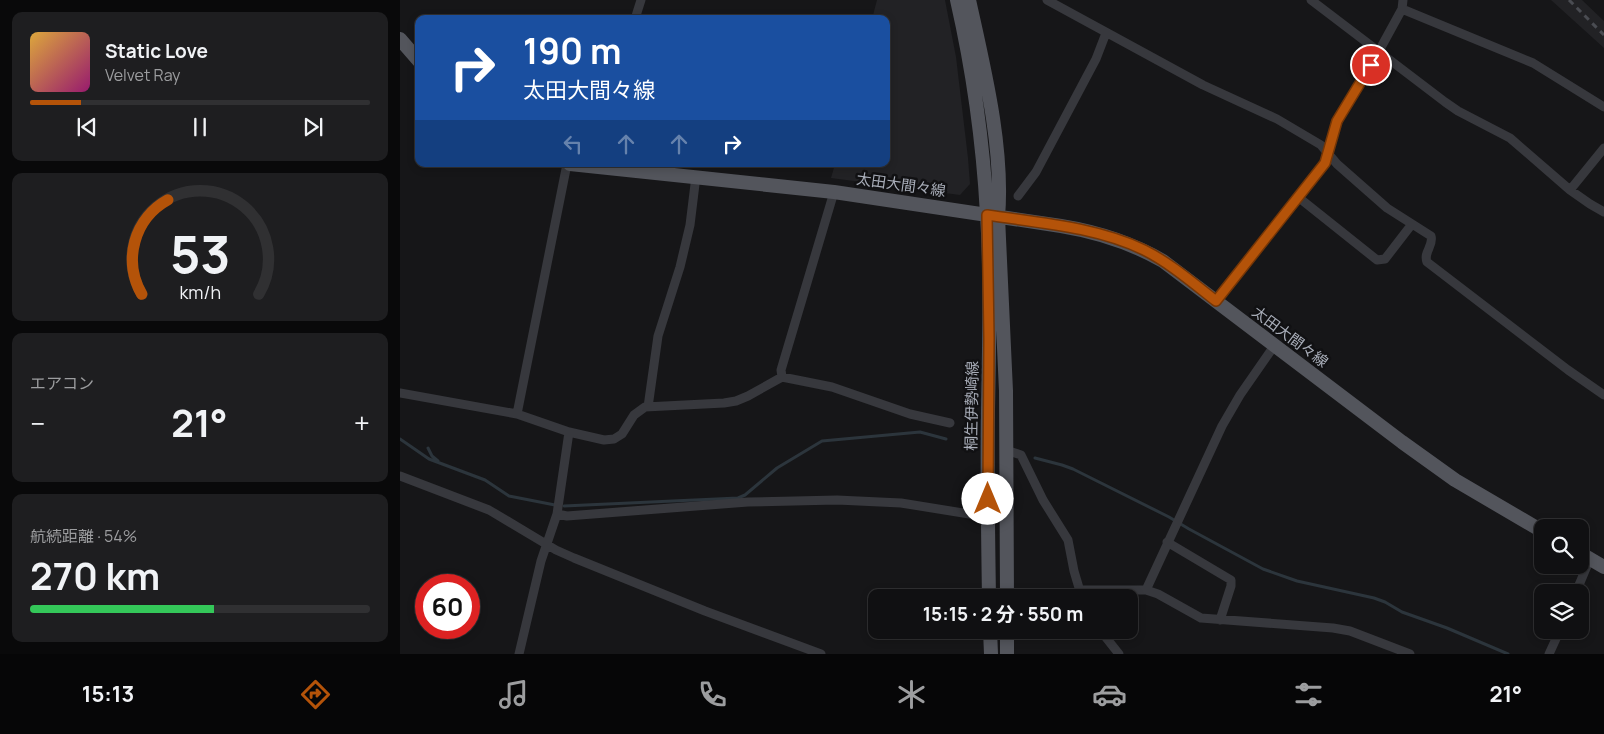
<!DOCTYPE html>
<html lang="ja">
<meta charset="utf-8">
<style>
:root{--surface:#101012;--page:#1e1e20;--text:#f1f3f6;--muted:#9c9d9f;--line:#303032;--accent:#b45309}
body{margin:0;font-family:Manrope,"Noto Sans JP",sans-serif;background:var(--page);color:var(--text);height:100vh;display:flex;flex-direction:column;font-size:19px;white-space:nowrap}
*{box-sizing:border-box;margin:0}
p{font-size:16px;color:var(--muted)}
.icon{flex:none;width:28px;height:28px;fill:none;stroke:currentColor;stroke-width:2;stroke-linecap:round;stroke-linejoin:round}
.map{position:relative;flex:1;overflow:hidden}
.sheet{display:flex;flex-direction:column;gap:12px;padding:12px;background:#09090a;width:400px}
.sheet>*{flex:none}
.top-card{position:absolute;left:15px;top:15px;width:475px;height:152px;border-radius:10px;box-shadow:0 2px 8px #0003,0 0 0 1px var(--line);background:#1a4fa0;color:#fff;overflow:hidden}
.controls{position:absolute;left:1134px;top:519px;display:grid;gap:10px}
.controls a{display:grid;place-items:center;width:55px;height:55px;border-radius:10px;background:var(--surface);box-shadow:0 2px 8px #0003,0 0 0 1px var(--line);font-size:25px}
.speed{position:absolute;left:15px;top:574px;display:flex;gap:10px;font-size:25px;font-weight:700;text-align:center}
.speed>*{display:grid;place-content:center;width:65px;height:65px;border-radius:50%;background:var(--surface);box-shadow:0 2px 8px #0003,0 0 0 1px var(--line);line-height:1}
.speed .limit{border:8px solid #d22;background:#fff;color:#111}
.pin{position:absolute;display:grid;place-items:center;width:42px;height:42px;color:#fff;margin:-21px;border:2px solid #fff;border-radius:50%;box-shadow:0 1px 5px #0007}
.me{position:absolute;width:55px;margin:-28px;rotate:0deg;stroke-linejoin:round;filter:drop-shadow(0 0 4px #0008)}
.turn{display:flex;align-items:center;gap:18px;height:105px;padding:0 25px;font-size:22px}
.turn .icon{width:65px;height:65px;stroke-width:2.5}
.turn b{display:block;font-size:35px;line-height:42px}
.lanes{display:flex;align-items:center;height:48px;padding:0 25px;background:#0003;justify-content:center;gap:25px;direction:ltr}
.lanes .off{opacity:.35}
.big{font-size:38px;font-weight:700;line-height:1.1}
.sheet .card{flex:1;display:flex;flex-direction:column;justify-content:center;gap:8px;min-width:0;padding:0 18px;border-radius:10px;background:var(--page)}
.sheet .dial{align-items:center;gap:0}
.dial svg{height:130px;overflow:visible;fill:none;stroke:var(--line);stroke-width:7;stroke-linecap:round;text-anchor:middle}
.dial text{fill:var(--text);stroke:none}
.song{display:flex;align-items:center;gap:15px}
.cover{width:60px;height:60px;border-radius:8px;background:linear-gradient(135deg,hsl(40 70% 55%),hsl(320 70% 35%))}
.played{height:5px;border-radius:2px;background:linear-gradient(90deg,var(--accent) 15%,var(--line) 15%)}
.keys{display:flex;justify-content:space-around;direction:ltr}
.heat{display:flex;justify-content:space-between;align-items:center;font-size:28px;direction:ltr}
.charge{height:8px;border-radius:4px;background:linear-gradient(90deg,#34c759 54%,var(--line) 0)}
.trip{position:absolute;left:468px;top:589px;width:270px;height:50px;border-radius:10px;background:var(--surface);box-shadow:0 2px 8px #0003,0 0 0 1px var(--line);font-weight:700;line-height:50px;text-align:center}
.menu{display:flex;height:80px;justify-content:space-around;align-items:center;background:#060607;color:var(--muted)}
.menu .icon{width:35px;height:35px}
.menu .active{color:var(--accent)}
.menu b{font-size:22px;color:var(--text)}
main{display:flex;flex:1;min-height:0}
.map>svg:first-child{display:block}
</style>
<main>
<section class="sheet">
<div class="card">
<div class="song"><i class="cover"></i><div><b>Static Love</b><p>Velvet Ray</p></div></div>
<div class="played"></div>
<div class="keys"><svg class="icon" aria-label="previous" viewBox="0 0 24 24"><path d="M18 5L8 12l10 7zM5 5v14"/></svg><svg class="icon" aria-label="pause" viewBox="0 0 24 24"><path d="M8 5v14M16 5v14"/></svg><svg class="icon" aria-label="next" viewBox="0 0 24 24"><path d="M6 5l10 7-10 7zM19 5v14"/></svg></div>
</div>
<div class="card dial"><svg viewBox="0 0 100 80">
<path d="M14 69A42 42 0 1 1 86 69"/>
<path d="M14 69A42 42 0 0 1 30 11" stroke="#b45309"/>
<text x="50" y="56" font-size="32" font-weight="700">53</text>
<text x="50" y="72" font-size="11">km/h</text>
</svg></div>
<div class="card"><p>エアコン</p>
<div class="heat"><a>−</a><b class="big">21°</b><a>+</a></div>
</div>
<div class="card"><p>航続距離 · 54%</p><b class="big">270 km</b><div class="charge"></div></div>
</section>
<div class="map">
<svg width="1204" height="654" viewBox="0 0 1204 654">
<rect width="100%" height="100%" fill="#161618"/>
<path fill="#222225" d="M 477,0 L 545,0 L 556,57 L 568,158 L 570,184 L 560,195 L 431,178 L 435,164 L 486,164 L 486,19 L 472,19 Z
M 1151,0 L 1182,0 L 1204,21 L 1204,48 Z"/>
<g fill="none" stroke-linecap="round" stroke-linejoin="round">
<path stroke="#2c353c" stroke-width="3" d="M 0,439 L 29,459 L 85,480 L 109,496 L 155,505
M 28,448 L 32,456 L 38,461
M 635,458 L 662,465 L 673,469 L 769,517 L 789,529 L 863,569 L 897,581 L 974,598 L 985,602 L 1002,612 L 1047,628 L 1108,654
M 164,506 L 338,498 L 345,495 L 377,468 L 422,441 L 520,432 L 546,439"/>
<path stroke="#37383d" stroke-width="9" d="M 647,0 L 803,85 L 877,119 L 921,145 L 937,164 L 987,208 L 1031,236 C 1034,246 1023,252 1027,262 L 1168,370 L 1204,395
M 911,0 L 1045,102 L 1058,111 L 1110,138 L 1170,190 L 1190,204 L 1204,212
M 1002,9 L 1133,63 L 1204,107
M 235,19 L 241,0
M 1170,190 L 1204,148
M 618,196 L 636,172 L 696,59 L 706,33
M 898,197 L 977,260 L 985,259 L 1012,224
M 816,301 L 925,163 L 937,121 L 979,51 L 1002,9 L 1003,0
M 382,377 L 381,370 L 434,192
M 0,393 L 117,414 L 169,432 L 204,440 L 214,439 L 222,434 L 234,415 L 245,407 L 324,403 L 336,401 L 348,396 L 382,377 L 432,387 L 510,414 L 550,423
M 248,407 L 258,336 L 280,267 L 290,225 L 296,176
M 117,414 L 167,164
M 606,450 L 621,455 L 643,500 L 668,540 L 674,571 L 682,598
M 0,476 L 89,510 L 156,550 L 174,558 L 305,611 L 421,654
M 157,514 L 167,516 L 348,502 L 437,500 L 501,503 L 588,517
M 767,542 L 831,580 L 831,586 L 820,620
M 680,590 L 746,590 L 758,594 L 801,618 L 933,628 L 950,631 L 1010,654
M 746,590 L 822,426 L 840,395 L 874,346
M 1176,592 L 1190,559
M 700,630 L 719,654
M 119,654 L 141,561 L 157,514 L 169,432
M 1149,654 L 1160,630"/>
<path stroke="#53555c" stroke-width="14" d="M 557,0 C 573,70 583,142 587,214 C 591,279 589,346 588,411 C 587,474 588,535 589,598
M 569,0 C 584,68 604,148 598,217 L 606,391 L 607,598
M 0,39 L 19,61
M 170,164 L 434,192 L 661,226 C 698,232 730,242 763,261 L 1002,442 L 1055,480 L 1142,531
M 1180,553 L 1204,567
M 590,630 L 591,654
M 607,630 L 607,654"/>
<path stroke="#4a4c52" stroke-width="3" stroke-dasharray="6 5" stroke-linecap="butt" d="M 1169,0 L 1204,35"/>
</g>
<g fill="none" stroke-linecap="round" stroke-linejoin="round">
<g stroke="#753606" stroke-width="12">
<path id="route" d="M 588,499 L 589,338 L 587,215 C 640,223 696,227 744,250 C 770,263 793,283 816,301 L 925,163 L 937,121 L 971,65"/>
</g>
<use href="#route" stroke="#b45309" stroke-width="9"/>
</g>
<g text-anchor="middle" stroke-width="5" stroke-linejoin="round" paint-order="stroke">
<g font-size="15" fill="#a8adb8" stroke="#111113">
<text transform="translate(501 185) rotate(8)" y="5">太田大間々線</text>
<text transform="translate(890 337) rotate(37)" y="5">太田大間々線</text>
<text transform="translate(572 406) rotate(-89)" y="5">桐生伊勢崎線</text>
</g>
</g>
</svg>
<div class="controls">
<a><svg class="icon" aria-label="search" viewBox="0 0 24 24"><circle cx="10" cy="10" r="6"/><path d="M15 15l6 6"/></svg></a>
<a><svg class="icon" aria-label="layers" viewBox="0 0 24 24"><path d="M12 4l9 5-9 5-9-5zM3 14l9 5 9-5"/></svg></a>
</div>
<div class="speed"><div class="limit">60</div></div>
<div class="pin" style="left:971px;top:65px;background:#d93025"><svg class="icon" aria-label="arrive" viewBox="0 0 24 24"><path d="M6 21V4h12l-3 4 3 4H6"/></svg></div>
<svg class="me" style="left:588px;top:499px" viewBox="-20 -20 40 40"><circle r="19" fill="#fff"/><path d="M0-13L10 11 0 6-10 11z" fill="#b45309"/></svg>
<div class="trip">15:15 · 2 分 · 550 m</div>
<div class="top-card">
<div class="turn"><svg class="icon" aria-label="right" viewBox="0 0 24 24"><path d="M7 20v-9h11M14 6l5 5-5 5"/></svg><div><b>190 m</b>太田大間々線</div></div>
<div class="lanes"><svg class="icon off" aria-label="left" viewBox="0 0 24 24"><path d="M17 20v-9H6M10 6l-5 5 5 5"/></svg><svg class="icon off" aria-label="ahead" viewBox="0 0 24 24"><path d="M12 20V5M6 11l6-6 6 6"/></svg><svg class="icon off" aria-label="ahead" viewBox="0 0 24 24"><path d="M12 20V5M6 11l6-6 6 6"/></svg><svg class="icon" aria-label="right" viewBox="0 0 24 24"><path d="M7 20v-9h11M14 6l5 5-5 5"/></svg></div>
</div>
</div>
</main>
<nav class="menu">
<b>15:13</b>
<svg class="icon active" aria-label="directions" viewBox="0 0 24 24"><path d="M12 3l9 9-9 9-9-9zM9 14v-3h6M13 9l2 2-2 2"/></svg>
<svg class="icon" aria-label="music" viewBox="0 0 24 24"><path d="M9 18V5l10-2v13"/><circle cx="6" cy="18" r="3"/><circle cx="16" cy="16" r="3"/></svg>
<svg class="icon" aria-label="phone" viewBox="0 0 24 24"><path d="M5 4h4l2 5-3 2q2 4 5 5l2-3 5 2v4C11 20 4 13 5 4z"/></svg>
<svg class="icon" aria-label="climate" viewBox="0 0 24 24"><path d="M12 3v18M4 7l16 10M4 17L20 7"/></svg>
<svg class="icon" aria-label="car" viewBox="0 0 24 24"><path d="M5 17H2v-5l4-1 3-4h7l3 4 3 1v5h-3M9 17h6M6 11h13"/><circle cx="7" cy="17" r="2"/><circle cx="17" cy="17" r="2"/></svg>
<svg class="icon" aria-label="filters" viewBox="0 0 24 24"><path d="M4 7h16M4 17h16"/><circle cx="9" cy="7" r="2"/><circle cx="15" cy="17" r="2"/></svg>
<b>21°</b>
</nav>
